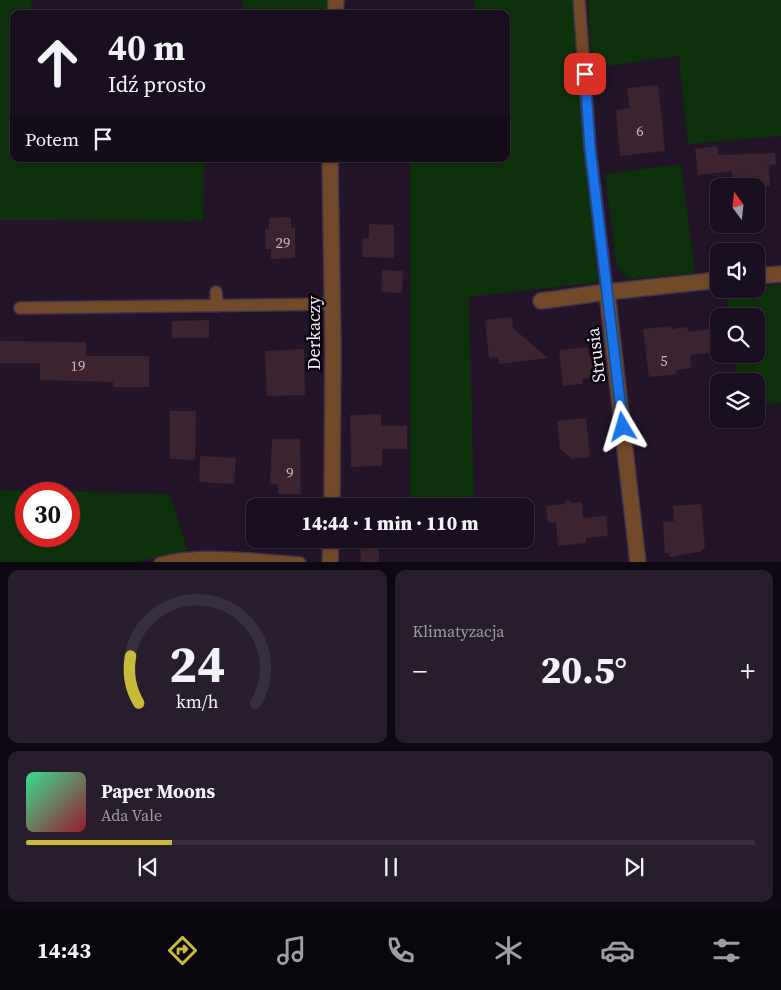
<!DOCTYPE html>
<html lang="pl">
<meta charset="utf-8">
<style>
:root{--surface:#1a0f20;--page:#271d2d;--text:#f1f3f6;--muted:#9f9ca5;--line:#382f3e;--accent:#caba39}
body{margin:0;font-family:"Source Serif 4",serif;background:var(--page);color:var(--text);height:100vh;display:flex;flex-direction:column;font-size:19px;white-space:nowrap}
*{box-sizing:border-box;margin:0}
p{font-size:16px;color:var(--muted)}
.icon{flex:none;width:28px;height:28px;fill:none;stroke:currentColor;stroke-width:2;stroke-linecap:round;stroke-linejoin:round}
.map{position:relative;height:562px;overflow:hidden}
.details{display:flex;flex-direction:column;gap:8px;padding:8px;background:#0e0812;flex:1}
.details>*{flex:none}
.hud{position:absolute;left:10px;top:10px;width:500px;height:152px;border-radius:10px;box-shadow:0 1px 4px #0004,0 0 0 1px var(--line);background:#1a0f20;color:var(--text);overflow:hidden}
.needle{width:32px;rotate:345deg}
.fabs{position:absolute;left:710px;top:178px;display:grid;gap:10px}
.fabs a{display:grid;place-items:center;width:55px;height:55px;border-radius:10px;background:var(--surface);box-shadow:0 1px 4px #0004,0 0 0 1px var(--line);font-size:25px}
.speed{position:absolute;left:15px;top:482px;display:flex;gap:10px;font-size:25px;font-weight:700;text-align:center}
.speed>*{display:grid;place-content:center;width:65px;height:65px;border-radius:50%;background:var(--surface);box-shadow:0 1px 4px #0004,0 0 0 1px var(--line);line-height:1}
.speed .limit{border:8px solid #d22;background:#fff;color:#111}
.pin{position:absolute;display:grid;place-items:center;width:42px;height:42px;color:#fff;margin:-21px;border-radius:10px;box-shadow:0 2px 8px #0006}
.me{position:absolute;width:55px;margin:-28px;rotate:353deg;stroke-linejoin:round;filter:drop-shadow(0 0 4px #0008)}
.turn{display:flex;align-items:center;gap:18px;height:105px;padding:0 15px;font-size:22px}
.turn .icon{width:65px;height:65px;stroke-width:2.5}
.turn b{display:block;font-size:35px;line-height:42px}
.then{display:flex;align-items:center;height:48px;padding:0 15px;background:#0003;gap:10px;font-size:19px}
.big{font-size:38px;font-weight:800;line-height:1.1}
.details .tile{flex:1;display:flex;flex-direction:column;justify-content:center;gap:8px;min-width:0;padding:0 18px;border-radius:10px;background:var(--page)}
.details .dial{align-items:center;gap:0}
.dial svg{height:130px;overflow:visible;fill:none;stroke:var(--line);stroke-width:7;stroke-linecap:round;text-anchor:middle}
.dial text{fill:var(--text);stroke:none}
.song{display:flex;align-items:center;gap:15px}
.cover{width:60px;height:60px;border-radius:8px;background:linear-gradient(135deg,hsl(150 70% 55%),hsl(350 70% 35%))}
.played{height:5px;border-radius:2px;background:linear-gradient(90deg,var(--accent) 20%,var(--line) 20%)}
.keys{display:flex;justify-content:space-around;direction:ltr}
.heat{display:flex;justify-content:space-between;align-items:center;font-size:28px;direction:ltr}
.details .tiles{flex:1;display:grid;gap:8px;grid-template-columns:1fr 1fr}
.tile:last-child{grid-column:span 2}
.trip{position:absolute;left:246px;top:498px;width:288px;height:50px;border-radius:10px;background:var(--surface);box-shadow:0 1px 4px #0004,0 0 0 1px var(--line);font-weight:800;line-height:50px;text-align:center}
.tab-bar{display:flex;height:80px;justify-content:space-around;align-items:center;background:#0a060d;color:var(--muted)}
.tab-bar .icon{width:35px;height:35px}
.tab-bar .on{color:var(--accent)}
.tab-bar b{font-size:22px;color:var(--text)}
.map>svg:first-child{display:block}
</style>
<div class="map">
<svg width="781" height="563" viewBox="0 0 781 563">
<rect width="100%" height="100%" fill="#23142a"/>
<path fill="#0d320b" fill-rule="evenodd" d="M 0,0 L 32,0 L 30,14 L 14,14 L 14,159 L 205,159 L 203,221 L 0,220 Z
M 242,0 L 328,0 L 327,14 L 242,14 Z
M 475,0 L 574,0 L 598,282 L 469,297 L 474,506 L 410,506 L 410,159 L 506,159 L 506,14 L 474,14 Z
M 588,0 L 781,0 L 781,136 L 688,144 L 679,56 L 592,68 Z
M 681,164 L 695,273 L 629,279 L 617,267 L 605,174 Z
M 781,285 L 781,403 L 756,406 L 756,381 L 738,381 L 734,354 L 756,354 L 756,316 L 729,316 L 726,290 L 756,289 L 756,287 Z
M 0,490 L 170,494 L 188,552 L 164,555 L 133,563 L 0,562 ZM 26,494 L 69,494 L 69,536 L 26,536 Z"/>
<path fill="#3d2230" d="M 658,85 L 665,151 L 620,156 L 616,110 L 630,108 L 627,88 Z
M 717,146 L 718,155 L 775,153 L 776,164 L 762,167 L 769,166 L 770,186 L 733,186 L 732,171 L 698,175 L 695,149 Z
M 291,217 L 291,228 L 295,228 L 295,258 L 271,259 L 271,249 L 266,249 L 265,229 L 269,229 L 269,218 Z
M 369,224 L 394,225 L 394,258 L 362,257 L 363,238 L 369,238 Z
M 382,270 L 403,271 L 402,293 L 381,292 Z
M 512,317 L 513,328 L 548,358 L 499,364 L 498,357 L 489,358 L 485,320 Z
M 209,320 L 209,338 L 172,338 L 172,321 Z
M 671,326 L 672,329 L 687,327 L 688,332 L 717,328 L 719,352 L 690,355 L 691,368 L 676,370 L 677,374 L 649,377 L 643,329 Z
M 0,341 L 86,342 L 86,356 L 149,356 L 149,387 L 113,387 L 113,382 L 40,380 L 40,363 L 0,363 Z
M 588,347 L 589,356 L 597,363 L 591,370 L 591,378 L 582,379 L 583,384 L 563,386 L 559,350 Z
M 304,349 L 305,395 L 267,396 L 265,351 Z
M 170,411 L 196,411 L 195,460 L 170,459 Z
M 381,414 L 381,426 L 407,426 L 407,449 L 382,449 L 382,466 L 351,467 L 350,415 Z
M 586,418 L 590,457 L 572,459 L 560,449 L 557,421 Z
M 272,439 L 300,439 L 301,494 L 278,494 L 278,484 L 270,484 Z
M 200,456 L 236,458 L 234,484 L 199,482 Z
M 567,499 L 572,503 L 582,502 L 583,518 L 606,516 L 608,536 L 586,538 L 586,543 L 558,546 L 556,522 L 548,523 L 546,506 L 564,504 Z
M 701,504 L 705,547 L 700,552 L 669,557 L 669,553 L 665,553 L 663,522 L 674,521 L 673,506 Z
M 360,539 L 379,539 L 379,563 L 361,563 Z"/>
<g fill="none" stroke-linecap="round" stroke-linejoin="round">
<g stroke="#403247" stroke-width="14">
<path id="service" d="M 579,0 L 590,148 L 607,292
M 216,292 L 217,306
M 20,308 L 332,304
M 160,563 C 204,552 255,560 300,563"/>
</g>
<g stroke="#403247" stroke-width="18">
<path id="minor" d="M 335,14 L 336,0
M 330,159 L 333,346 L 332,506
M 756,276 L 781,274
M 607,292 L 638,563
M 541,301 L 607,292 L 719,280
M 330,563 L 331,539"/>
</g>
<use href="#service" stroke="#724929" stroke-width="11"/>
<use href="#minor" stroke="#724929" stroke-width="15"/>
</g>
<g fill="none" stroke-linecap="round" stroke-linejoin="round">
<g stroke="#114b97" stroke-width="12">
<path id="route" d="M 585,74 L 590,148 L 623,427"/>
</g>
<use href="#route" stroke="#1a73e8" stroke-width="9"/>
</g>
<g text-anchor="middle" stroke-width="5" stroke-linejoin="round" paint-order="stroke">
<g font-size="15" fill="#c5b6c5">
<text x="640" y="136">6</text>
<text x="283" y="248">29</text>
<text x="664" y="366">5</text>
<text x="78" y="371">19</text>
<text x="290" y="478">9</text>
</g>
<g font-size="18" fill="#f2e8f7" stroke="#09040c">
<text transform="translate(314 333) rotate(-90)" y="6">Derkaczy</text>
<text transform="translate(596 355) rotate(-97)" y="6">Strusia</text>
</g>
</g>
</svg>
<div class="fabs">
<a><svg class="needle" viewBox="-14 -14 28 28"><path d="M0-13l5 13h-10z" fill="#e53935"/><path d="M0 13l5-13h-10z" fill="#9f9ca5"/></svg></a>
<a><svg class="icon" aria-label="sound" viewBox="0 0 24 24"><path d="M4 9h4l5-4v14l-5-4H4zM17 9q2 3 0 6"/></svg></a>
<a><svg class="icon" aria-label="search" viewBox="0 0 24 24"><circle cx="10" cy="10" r="6"/><path d="M15 15l6 6"/></svg></a>
<a><svg class="icon" aria-label="layers" viewBox="0 0 24 24"><path d="M12 4l9 5-9 5-9-5zM3 14l9 5 9-5"/></svg></a>
</div>
<div class="speed"><div class="limit">30</div></div>
<div class="pin" style="left:585px;top:74px;background:#d93025"><svg class="icon" aria-label="arrive" viewBox="0 0 24 24"><path d="M6 21V4h12l-3 4 3 4H6"/></svg></div>
<svg class="me" style="left:623px;top:427px" viewBox="-20 -20 40 40"><path d="M0-17L14 15 0 8-14 15z" fill="#1a73e8" stroke="#fff" stroke-width="4"/></svg>
<div class="trip">14:44 · 1 min · 110 m</div>
<div class="hud">
<div class="turn"><svg class="icon" aria-label="ahead" viewBox="0 0 24 24"><path d="M12 20V5M6 11l6-6 6 6"/></svg><div><b>40 m</b>Idź prosto</div></div>
<div class="then">Potem<svg class="icon" aria-label="arrive" viewBox="0 0 24 24"><path d="M6 21V4h12l-3 4 3 4H6"/></svg></div>
</div>
</div>
<section class="details">
<div class="tiles">
<div class="tile dial"><svg viewBox="0 0 100 80">
<path d="M14 69A42 42 0 1 1 86 69"/>
<path d="M14 69A42 42 0 0 1 9 40" stroke="#caba39"/>
<text x="50" y="56" font-size="32" font-weight="700">24</text>
<text x="50" y="72" font-size="11">km/h</text>
</svg></div>
<div class="tile"><p>Klimatyzacja</p>
<div class="heat"><a>−</a><b class="big">20.5°</b><a>+</a></div>
</div>
<div class="tile">
<div class="song"><i class="cover"></i><div><b>Paper Moons</b><p>Ada Vale</p></div></div>
<div class="played"></div>
<div class="keys"><svg class="icon" aria-label="previous" viewBox="0 0 24 24"><path d="M18 5L8 12l10 7zM5 5v14"/></svg><svg class="icon" aria-label="pause" viewBox="0 0 24 24"><path d="M8 5v14M16 5v14"/></svg><svg class="icon" aria-label="next" viewBox="0 0 24 24"><path d="M6 5l10 7-10 7zM19 5v14"/></svg></div>
</div>
</div>
</section>
<nav class="tab-bar">
<b>14:43</b>
<svg class="icon on" aria-label="directions" viewBox="0 0 24 24"><path d="M12 3l9 9-9 9-9-9zM9 14v-3h6M13 9l2 2-2 2"/></svg>
<svg class="icon" aria-label="music" viewBox="0 0 24 24"><path d="M9 18V5l10-2v13"/><circle cx="6" cy="18" r="3"/><circle cx="16" cy="16" r="3"/></svg>
<svg class="icon" aria-label="phone" viewBox="0 0 24 24"><path d="M5 4h4l2 5-3 2q2 4 5 5l2-3 5 2v4C11 20 4 13 5 4z"/></svg>
<svg class="icon" aria-label="climate" viewBox="0 0 24 24"><path d="M12 3v18M4 7l16 10M4 17L20 7"/></svg>
<svg class="icon" aria-label="car" viewBox="0 0 24 24"><path d="M5 17H2v-5l4-1 3-4h7l3 4 3 1v5h-3M9 17h6M6 11h13"/><circle cx="7" cy="17" r="2"/><circle cx="17" cy="17" r="2"/></svg>
<svg class="icon" aria-label="filters" viewBox="0 0 24 24"><path d="M4 7h16M4 17h16"/><circle cx="9" cy="7" r="2"/><circle cx="15" cy="17" r="2"/></svg>
</nav>
